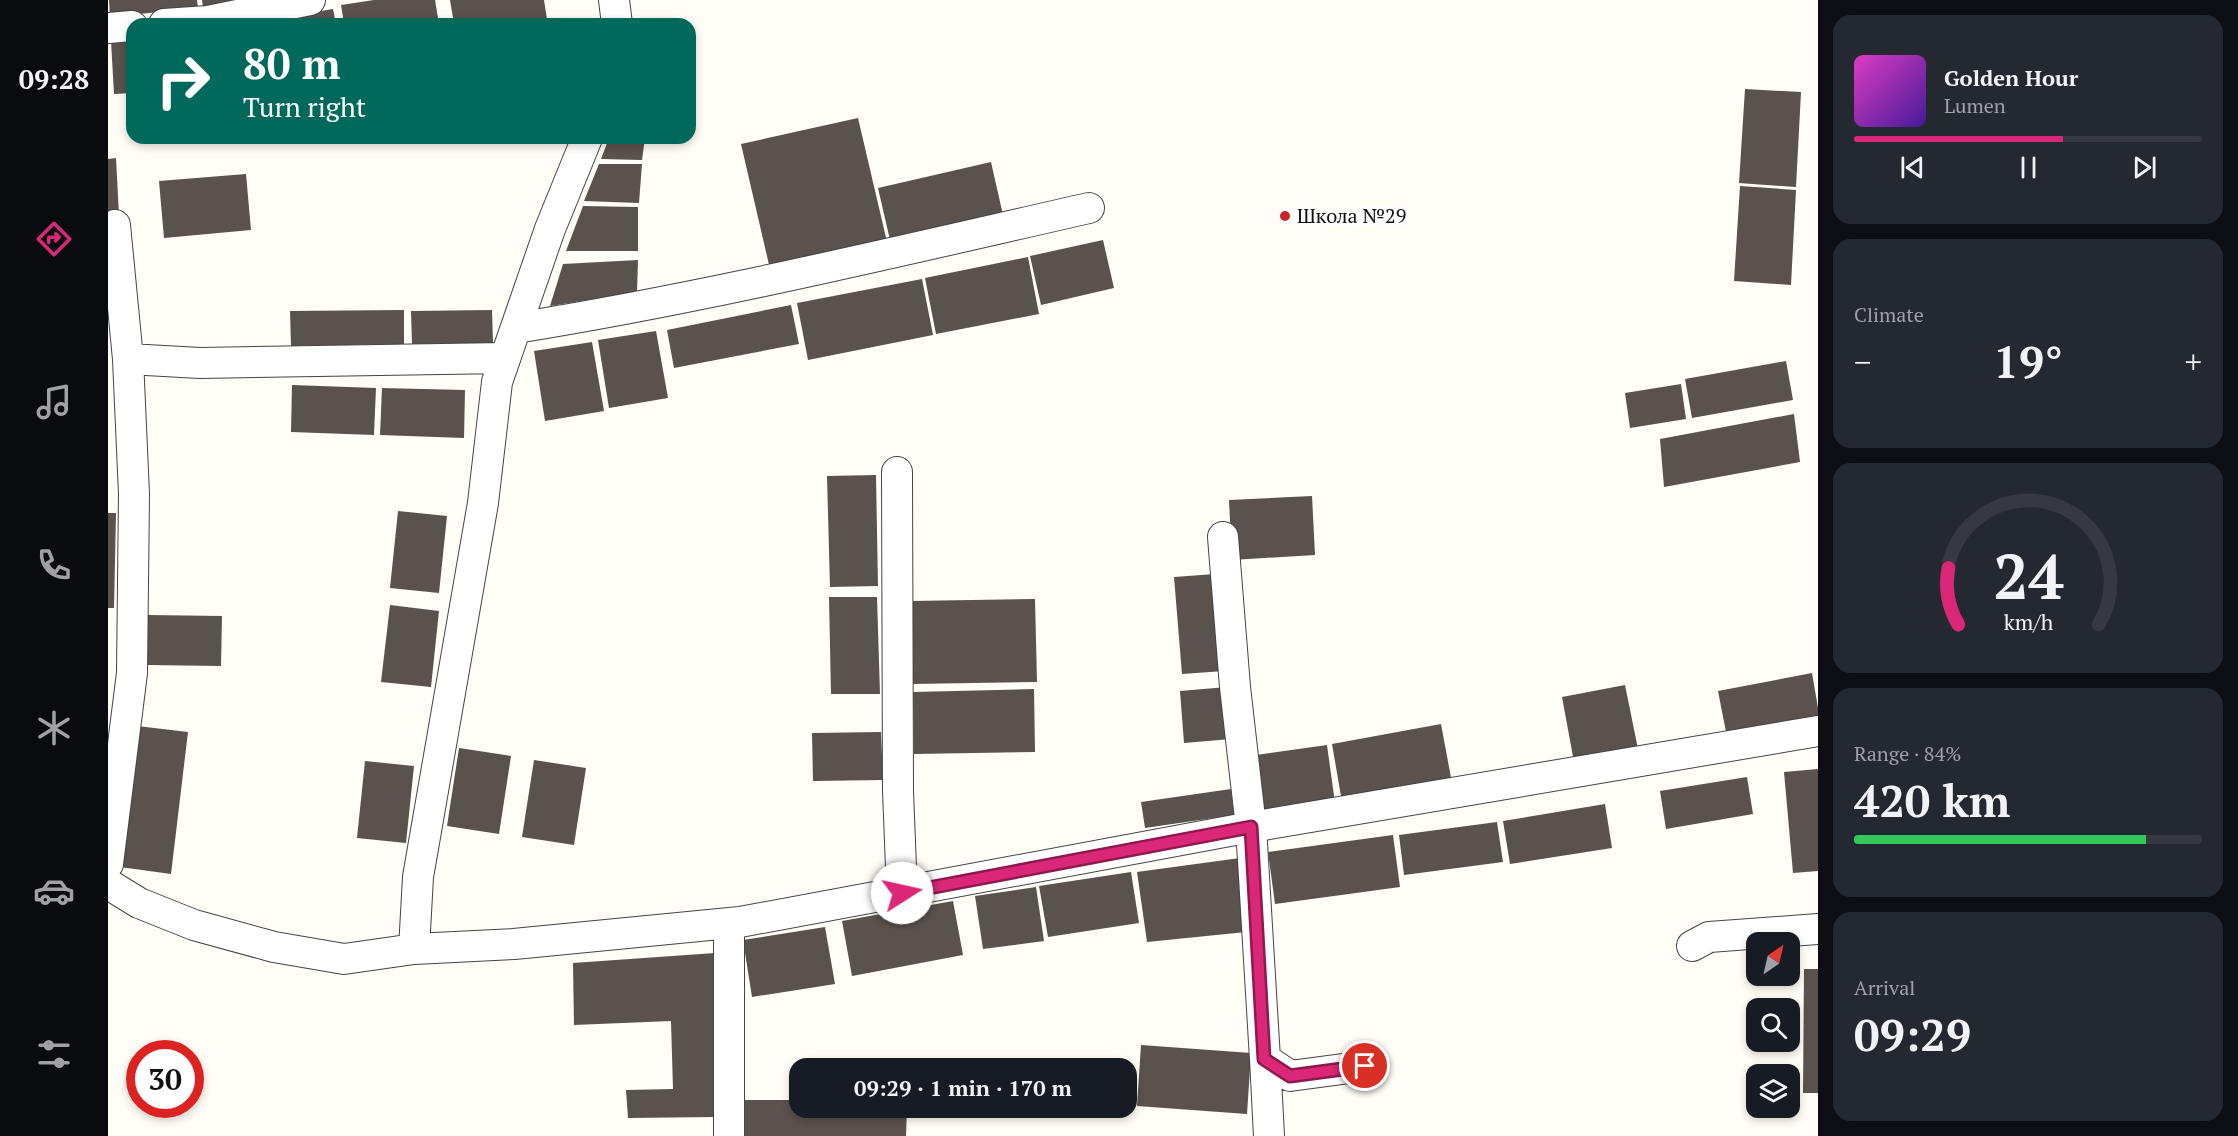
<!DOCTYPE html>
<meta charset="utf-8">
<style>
:root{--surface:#171b24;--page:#242831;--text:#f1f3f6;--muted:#9ea1a6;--line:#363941;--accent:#db2777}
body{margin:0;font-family:"PT Serif",serif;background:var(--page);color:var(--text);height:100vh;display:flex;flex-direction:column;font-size:22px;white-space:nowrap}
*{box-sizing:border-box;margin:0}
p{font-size:20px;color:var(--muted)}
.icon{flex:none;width:33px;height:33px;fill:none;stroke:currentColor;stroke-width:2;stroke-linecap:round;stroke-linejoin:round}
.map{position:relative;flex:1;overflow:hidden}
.sheet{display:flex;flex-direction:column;gap:15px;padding:15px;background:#0d0f14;width:420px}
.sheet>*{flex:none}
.guide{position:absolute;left:18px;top:18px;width:570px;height:126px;border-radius:18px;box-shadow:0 3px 9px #0003;background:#00695c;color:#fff;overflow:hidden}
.needle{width:39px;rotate:34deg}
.fabs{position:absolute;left:1638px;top:932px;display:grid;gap:12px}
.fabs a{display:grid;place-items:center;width:54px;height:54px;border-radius:12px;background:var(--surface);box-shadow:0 3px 9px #0003;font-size:30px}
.speed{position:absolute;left:18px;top:1040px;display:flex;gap:12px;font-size:30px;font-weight:700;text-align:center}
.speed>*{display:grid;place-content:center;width:78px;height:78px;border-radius:50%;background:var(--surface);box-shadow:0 3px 9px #0003;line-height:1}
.speed .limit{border:9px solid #d22;background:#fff;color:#111}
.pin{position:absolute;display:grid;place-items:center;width:51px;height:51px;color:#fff;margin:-26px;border:3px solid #fff;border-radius:50%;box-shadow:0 2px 6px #0007}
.me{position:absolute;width:66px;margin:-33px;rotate:80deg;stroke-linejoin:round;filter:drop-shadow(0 0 4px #0008)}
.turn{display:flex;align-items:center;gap:21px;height:126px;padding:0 18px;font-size:27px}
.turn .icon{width:78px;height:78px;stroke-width:2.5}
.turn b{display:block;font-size:42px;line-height:51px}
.big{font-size:45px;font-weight:700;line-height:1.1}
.sheet .tile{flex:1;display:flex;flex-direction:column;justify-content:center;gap:9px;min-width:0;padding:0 21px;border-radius:18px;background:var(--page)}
.sheet .dial{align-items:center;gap:0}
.dial svg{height:156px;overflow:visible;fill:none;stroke:var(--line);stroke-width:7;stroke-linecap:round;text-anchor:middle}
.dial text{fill:var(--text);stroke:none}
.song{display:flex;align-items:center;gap:18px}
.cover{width:72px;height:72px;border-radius:9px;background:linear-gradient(135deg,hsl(310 70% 55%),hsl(260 70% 35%))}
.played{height:6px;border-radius:3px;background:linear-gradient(90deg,var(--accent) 60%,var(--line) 60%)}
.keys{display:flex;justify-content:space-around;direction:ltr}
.heat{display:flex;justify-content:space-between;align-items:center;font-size:33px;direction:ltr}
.charge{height:9px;border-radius:4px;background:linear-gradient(90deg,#34c759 84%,var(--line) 0)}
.trip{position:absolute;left:681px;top:1058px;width:348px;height:60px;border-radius:18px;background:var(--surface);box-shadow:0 3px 9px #0003;font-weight:700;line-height:60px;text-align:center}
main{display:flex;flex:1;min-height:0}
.tab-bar{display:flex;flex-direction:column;width:108px;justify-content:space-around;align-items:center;background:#090b0e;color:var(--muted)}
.tab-bar .icon{width:42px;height:42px}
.tab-bar .on{color:var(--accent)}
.tab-bar b{font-size:27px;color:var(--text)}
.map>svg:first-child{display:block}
</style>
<main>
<nav class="tab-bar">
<b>09:28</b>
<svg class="icon on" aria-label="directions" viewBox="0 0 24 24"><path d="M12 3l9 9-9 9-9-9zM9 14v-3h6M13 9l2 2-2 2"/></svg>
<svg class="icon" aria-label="music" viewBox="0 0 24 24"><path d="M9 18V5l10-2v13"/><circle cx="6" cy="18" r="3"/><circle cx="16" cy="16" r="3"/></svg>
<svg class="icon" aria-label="phone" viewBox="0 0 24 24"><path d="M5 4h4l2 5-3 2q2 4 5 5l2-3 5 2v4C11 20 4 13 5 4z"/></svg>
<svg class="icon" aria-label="climate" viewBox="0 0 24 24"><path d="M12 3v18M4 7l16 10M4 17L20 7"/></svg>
<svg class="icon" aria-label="car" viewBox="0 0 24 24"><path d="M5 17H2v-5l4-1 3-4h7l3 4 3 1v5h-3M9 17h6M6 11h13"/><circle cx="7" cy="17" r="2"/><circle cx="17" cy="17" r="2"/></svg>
<svg class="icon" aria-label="filters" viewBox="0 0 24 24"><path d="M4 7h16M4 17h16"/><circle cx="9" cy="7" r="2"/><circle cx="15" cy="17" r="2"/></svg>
</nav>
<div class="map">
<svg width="1710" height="1136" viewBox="0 0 1710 1136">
<rect width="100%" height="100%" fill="#fffdf5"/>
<path fill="#5a524d" d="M 1,0 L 89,0 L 90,8 L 2,17 Z
M 94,0 L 128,0 L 95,7 Z
M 266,0 L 327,0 L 331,24 L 236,24 L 233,5 Z
M 342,0 L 436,0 L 439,19 L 407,24 L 346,24 Z
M 225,9 L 228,24 L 167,24 L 166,19 Z
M 24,39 L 24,93 L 6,94 L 3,41 Z
M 1637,89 L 1693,92 L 1688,187 L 1631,183 Z
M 750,118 L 779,242 L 662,269 L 633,144 Z
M 501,138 L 537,138 L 534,160 L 493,159 Z
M 8,158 L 11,215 L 0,215 L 0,159 Z
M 883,162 L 895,215 L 782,240 L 770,188 Z
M 491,164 L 534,164 L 531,203 L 476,201 Z
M 138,174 L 143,230 L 56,238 L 51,181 Z
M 1632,186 L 1688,190 L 1683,285 L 1626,281 Z
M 475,206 L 530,207 L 530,251 L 458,251 Z
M 995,240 L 1006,288 L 933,305 L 922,256 Z
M 920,257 L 931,314 L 828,334 L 817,278 Z
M 530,260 L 529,292 L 442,306 L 455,264 Z
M 814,279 L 825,335 L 700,360 L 689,303 Z
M 683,305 L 691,344 L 566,368 L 559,330 Z
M 296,310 L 296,344 L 183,346 L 182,311 Z
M 384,310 L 385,343 L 304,344 L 303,311 Z
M 548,331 L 560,398 L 501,408 L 490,340 Z
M 484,342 L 496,411 L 437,421 L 426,351 Z
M 1678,361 L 1685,400 L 1584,418 L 1577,379 Z
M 1573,384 L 1578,419 L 1522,428 L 1517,393 Z
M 184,385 L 268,388 L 266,435 L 183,432 Z
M 274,388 L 357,390 L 356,438 L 272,435 Z
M 1686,414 L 1692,462 L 1556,487 L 1552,439 Z
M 768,475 L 770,586 L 722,587 L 719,476 Z
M 1204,496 L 1207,555 L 1124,560 L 1121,500 Z
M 290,511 L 339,516 L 331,593 L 282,588 Z
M 0,513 L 8,513 L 6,608 L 0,608 Z
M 1107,574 L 1116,671 L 1074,674 L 1066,577 Z
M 721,597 L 769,597 L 772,694 L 723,694 Z
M 927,599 L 929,682 L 804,684 L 803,601 Z
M 282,605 L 331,611 L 323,687 L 273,682 Z
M 39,615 L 114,616 L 113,666 L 39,665 Z
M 1704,673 L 1710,708 L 1710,720 L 1619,737 L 1610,691 Z
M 1517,685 L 1530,749 L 1466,762 L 1454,697 Z
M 1119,687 L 1123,739 L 1076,743 L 1072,691 Z
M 926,689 L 927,752 L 806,754 L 805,692 Z
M 1333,724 L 1344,783 L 1234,802 L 1224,744 Z
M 29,726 L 80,732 L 63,874 L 12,867 Z
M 773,732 L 775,780 L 705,781 L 704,733 Z
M 1219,745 L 1227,803 L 1156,813 L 1148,755 Z
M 351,748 L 403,756 L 391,834 L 339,826 Z
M 426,760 L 478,768 L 466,845 L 414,837 Z
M 257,761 L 306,766 L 298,843 L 249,838 Z
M 1710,769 L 1710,871 L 1685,873 L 1676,772 Z
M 1639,777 L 1645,814 L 1558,829 L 1552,791 Z
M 1123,789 L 1126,815 L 1037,828 L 1033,802 Z
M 1497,804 L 1504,848 L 1402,864 L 1395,821 Z
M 1389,822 L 1395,862 L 1296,875 L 1291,835 Z
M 1285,835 L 1292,887 L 1167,904 L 1160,852 Z
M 1132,858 L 1138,932 L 1039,942 L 1029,872 Z
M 1023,872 L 1031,923 L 940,937 L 931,886 Z
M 928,887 L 936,941 L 875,949 L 867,896 Z
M 845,901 L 855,955 L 744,976 L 734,921 Z
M 717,927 L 727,984 L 644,997 L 635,940 Z
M 607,953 L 607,1117 L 520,1118 L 518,1090 L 565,1089 L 563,1021 L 466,1025 L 465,963 Z
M 1696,969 L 1710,969 L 1710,1093 L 1695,1093 Z
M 1033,1045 L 1143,1053 L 1139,1114 L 1029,1106 Z
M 632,1100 L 692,1100 L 692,1107 L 799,1107 L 798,1136 L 632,1136 Z"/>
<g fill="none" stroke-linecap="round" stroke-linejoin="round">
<g stroke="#444" stroke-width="32">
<path id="minor" d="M 506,0 L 509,24
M 56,24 L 100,21 L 202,0
M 0,28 L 24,26
M 408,328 C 601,297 791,251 981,208
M 20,359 L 92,363 L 397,358
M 789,472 L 790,791 L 794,893
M 1115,537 L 1127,687 L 1143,827 L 1157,1059 L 1182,1076 L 1257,1066
M 0,864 L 24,673 L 26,494 L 20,359 L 7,225
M 0,884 L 31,903 L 86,925 L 166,947 L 236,959 L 306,949 L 406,944 L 632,922 L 1143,827 L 1710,731
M 1584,946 L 1601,937 L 1710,929
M 306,949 L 310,877 L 375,503 L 389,382 L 442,229 L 479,138
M 1157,1059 L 1161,1136
M 621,1136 L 621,923"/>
</g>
<use href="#minor" stroke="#fff" stroke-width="30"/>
</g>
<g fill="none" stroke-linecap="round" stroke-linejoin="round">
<g stroke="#8e194d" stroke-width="15">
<path id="route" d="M 794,893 L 1143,827 L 1156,1059 L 1182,1076 L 1257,1066"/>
</g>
<use href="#route" stroke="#db2777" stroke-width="10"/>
</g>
<circle fill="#c4262e" stroke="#fff" stroke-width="2" cx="1177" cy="216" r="6"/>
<g text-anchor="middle" stroke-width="6" stroke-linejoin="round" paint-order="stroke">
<g font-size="20" fill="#111" stroke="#fff" text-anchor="start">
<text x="1189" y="223">Школа №29</text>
</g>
</g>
</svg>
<div class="fabs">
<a><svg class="needle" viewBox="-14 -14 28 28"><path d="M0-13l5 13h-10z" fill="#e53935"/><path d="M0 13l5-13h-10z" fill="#9ea1a6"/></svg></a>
<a><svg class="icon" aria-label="search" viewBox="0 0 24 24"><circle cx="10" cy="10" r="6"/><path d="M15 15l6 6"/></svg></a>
<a><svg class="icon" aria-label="layers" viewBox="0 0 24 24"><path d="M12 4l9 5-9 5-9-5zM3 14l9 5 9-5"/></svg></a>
</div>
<div class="speed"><div class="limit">30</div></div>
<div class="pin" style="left:1257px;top:1066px;background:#d93025"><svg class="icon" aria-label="arrive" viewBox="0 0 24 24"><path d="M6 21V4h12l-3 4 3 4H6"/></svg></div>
<svg class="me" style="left:794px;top:893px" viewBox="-20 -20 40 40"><circle r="19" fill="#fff"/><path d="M0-13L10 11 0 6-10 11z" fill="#db2777"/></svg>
<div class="trip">09:29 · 1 min · 170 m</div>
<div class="guide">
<div class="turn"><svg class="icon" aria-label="right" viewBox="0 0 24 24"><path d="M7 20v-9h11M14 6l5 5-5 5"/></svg><div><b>80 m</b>Turn right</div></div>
</div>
</div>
<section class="sheet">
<div class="tile">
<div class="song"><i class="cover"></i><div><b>Golden Hour</b><p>Lumen</p></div></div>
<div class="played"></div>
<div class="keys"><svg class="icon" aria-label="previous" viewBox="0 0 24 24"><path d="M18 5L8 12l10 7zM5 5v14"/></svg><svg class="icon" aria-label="pause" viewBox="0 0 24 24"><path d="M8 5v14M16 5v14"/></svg><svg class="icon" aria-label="next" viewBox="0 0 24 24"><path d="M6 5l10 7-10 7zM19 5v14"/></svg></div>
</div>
<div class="tile"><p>Climate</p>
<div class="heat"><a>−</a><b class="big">19°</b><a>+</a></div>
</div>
<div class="tile dial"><svg viewBox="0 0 100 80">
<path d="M14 69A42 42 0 1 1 86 69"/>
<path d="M14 69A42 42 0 0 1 9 40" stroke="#db2777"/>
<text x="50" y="56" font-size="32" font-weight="700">24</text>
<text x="50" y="72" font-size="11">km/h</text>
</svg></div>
<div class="tile"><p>Range · 84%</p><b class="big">420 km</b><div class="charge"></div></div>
<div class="tile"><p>Arrival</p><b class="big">09:29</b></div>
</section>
</main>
